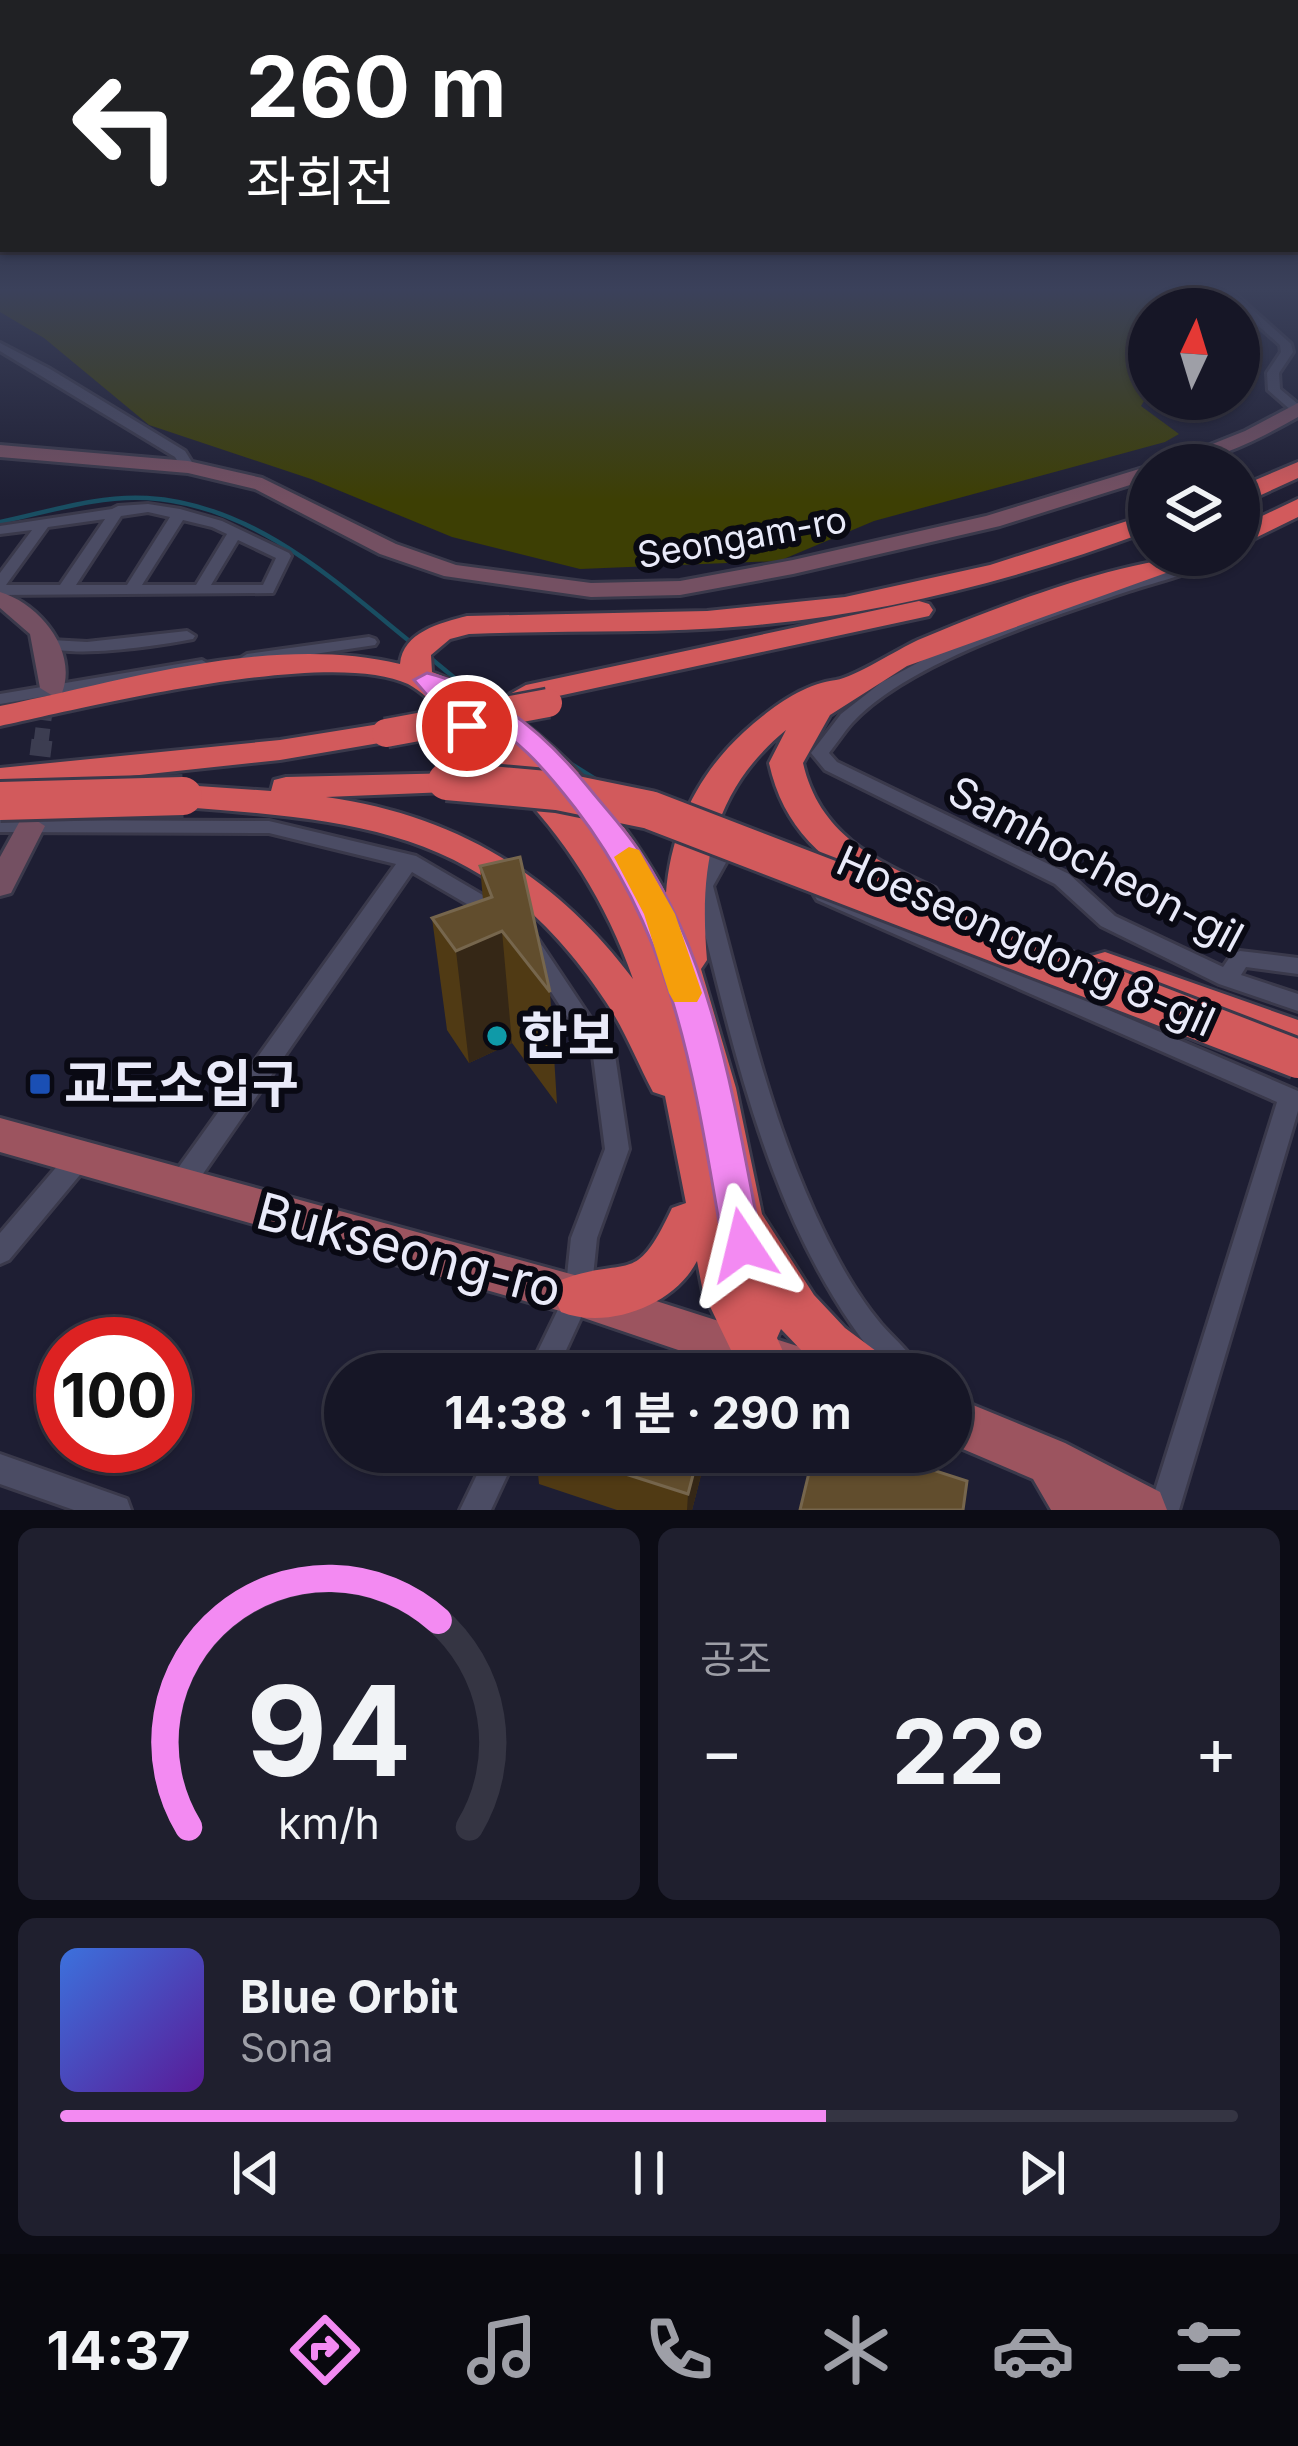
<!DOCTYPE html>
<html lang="ko">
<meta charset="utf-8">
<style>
:root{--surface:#161626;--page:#1f1f2e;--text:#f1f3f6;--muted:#9e9fa7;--line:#353543;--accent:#f38af2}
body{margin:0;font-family:Inter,"Noto Sans KR",sans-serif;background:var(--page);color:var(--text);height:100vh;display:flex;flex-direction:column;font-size:45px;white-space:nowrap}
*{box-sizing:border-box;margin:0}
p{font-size:39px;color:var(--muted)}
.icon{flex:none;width:66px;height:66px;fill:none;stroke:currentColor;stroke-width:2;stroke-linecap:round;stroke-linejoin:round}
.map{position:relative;height:1510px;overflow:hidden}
.details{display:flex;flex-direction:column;gap:18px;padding:18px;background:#0c0c15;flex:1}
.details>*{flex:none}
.hud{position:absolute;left:0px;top:0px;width:1299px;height:252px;box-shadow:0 3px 9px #0004,0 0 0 3px var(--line);background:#202124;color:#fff;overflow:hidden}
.needle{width:78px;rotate:4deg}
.fabs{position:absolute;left:1128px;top:288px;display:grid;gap:24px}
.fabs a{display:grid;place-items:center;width:132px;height:132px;border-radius:50%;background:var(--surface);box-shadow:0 3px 9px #0004,0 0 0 3px var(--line);font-size:60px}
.speed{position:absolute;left:36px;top:1317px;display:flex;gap:24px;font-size:60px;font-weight:700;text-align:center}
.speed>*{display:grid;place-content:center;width:156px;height:156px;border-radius:50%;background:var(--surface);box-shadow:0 3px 9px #0004,0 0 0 3px var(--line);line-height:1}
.speed .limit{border:18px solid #d22;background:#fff;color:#111}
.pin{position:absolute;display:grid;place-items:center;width:102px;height:102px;color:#fff;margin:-51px;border:6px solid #fff;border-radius:50%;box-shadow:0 3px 12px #0007}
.me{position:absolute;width:132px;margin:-66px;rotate:350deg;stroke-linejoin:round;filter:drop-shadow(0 0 9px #0008)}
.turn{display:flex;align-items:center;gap:42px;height:252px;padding:0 48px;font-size:54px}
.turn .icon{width:156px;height:156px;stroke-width:2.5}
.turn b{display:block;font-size:84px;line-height:102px}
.big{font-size:90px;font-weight:700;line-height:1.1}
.details .widget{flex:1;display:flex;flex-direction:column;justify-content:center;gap:18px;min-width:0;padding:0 42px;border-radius:18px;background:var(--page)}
.details .dial{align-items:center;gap:0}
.dial svg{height:312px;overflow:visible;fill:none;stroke:var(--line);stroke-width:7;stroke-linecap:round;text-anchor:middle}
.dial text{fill:var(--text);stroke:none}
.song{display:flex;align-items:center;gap:36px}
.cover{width:144px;height:144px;border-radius:18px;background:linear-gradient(135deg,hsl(220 70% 55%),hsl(270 70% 35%))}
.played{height:12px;border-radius:6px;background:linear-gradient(90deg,var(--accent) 65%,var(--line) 65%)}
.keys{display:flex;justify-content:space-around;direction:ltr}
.heat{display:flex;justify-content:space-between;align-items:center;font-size:66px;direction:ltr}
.details .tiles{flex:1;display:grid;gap:18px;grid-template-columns:1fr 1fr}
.widget:last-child{grid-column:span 2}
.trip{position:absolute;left:324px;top:1353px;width:648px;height:120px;border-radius:60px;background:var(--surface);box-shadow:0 3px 9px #0004,0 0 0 3px var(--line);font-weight:700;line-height:120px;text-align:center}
.tab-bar{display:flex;height:192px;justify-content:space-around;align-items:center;background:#09090f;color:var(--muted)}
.tab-bar .icon{width:84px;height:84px}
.tab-bar .current{color:var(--accent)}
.tab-bar b{font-size:54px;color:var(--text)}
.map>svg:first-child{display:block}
</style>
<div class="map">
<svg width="1298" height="1510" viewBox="0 0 1298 1510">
<rect width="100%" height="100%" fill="#1e1e33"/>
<path fill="#3d3f04" d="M 0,288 L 1203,288 L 1211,309 L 1149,309 L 1149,393 L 1141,406 L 1179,434 L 1165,442 L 874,521 L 779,561 L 580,569 L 452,537 L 311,479 L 149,425 L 44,338 L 0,312 Z"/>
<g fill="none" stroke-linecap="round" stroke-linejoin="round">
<path stroke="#194e62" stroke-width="4.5" d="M 0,522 C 48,512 98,495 147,498 C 253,504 335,581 413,644
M 428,656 L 469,690"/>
<path stroke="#194e62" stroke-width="8" d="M 571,766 L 595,781"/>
<path stroke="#3c3d51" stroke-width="15" stroke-dasharray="15 8" stroke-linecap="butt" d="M 41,743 L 47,696"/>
<path stroke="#3c3d51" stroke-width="21" stroke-dasharray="21 10" stroke-linecap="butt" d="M 36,787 L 42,740"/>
<g stroke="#3a394b" stroke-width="6">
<path id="minor" d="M 1216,288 L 1228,288 L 1291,344 L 1293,352 L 1279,373 L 1280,389 L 1298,404 L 1298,412 L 1293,412 L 1268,390 L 1267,373 L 1281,352 L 1280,345 Z
M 0,343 L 50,369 L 185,451 L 195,467 L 188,471 L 183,470 L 175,457 L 0,351 Z
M 148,504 L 180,509 L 222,521 L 289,553 L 291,556 L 273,593 L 0,595 L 0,573 L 32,530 L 0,534 L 0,526 L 112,509 L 118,506 ZM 148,512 L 170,517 L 127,585 L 76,585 L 121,516 ZM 105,519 L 60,585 L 6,585 L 48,527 ZM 183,520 L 212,527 L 227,534 L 196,585 L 142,585 ZM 238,540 L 276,558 L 263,585 L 211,585 Z
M 1203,555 L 1224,555 C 1198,573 1159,581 1129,591 C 1049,618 909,661 852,723 C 844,732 837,743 829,753 L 837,762 L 1069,874 L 1115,916 L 1223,967 L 1232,954 L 1240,951 L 1298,958 L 1298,974 L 1246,967 L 1241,975 L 1298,994 L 1298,1011 L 1219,984 L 1101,926 L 1055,884 L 825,770 L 811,753 L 841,714 L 882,682 L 934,654 L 993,628 Z
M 187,631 L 195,636 L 193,639 C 161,645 68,660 43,645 L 51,640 L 87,642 Z
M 369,637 L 375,639 L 377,642 L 375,645 L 247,664 L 239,659 L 247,654 Z
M 202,660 L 210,665 L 208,669 L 0,704 L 0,694 Z
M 0,820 L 269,821 L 416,856 L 505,908 L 508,913 L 505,918 L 491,918 L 412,872 L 189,1194 L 180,1197 L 171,1194 L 168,1186 L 171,1178 L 396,864 L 269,833 L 0,832 Z
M 724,843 L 745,851 L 748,856 L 745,861 L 738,863 L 728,859 L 713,886 C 747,1013 776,1147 840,1263 C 851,1283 866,1306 881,1324 C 895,1340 914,1355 922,1374 L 890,1374 C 771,1239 736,1055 693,886 L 717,845 Z
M 824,888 L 1298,1091 L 1298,1111 L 1179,1510 L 1149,1510 L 1277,1102 L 817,900 L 814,895 L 817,890 Z
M 530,935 L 537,938 L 615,1055 L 629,1149 L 597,1238 L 591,1296 L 555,1374 L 527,1374 L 565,1295 L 571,1238 L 605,1149 L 593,1056 L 519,943 L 523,938 Z
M 80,1147 L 89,1150 L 92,1157 L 89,1164 L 9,1260 L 0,1264 L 0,1233 L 71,1150 Z
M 488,1452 L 518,1452 L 491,1510 L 460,1510 Z
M 0,1454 L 127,1499 L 131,1510 L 74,1510 L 0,1484 Z"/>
</g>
<g stroke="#3a394b" stroke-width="6">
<path id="secondary" d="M 1298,403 L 1298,417 C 1255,441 1210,465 1160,465 L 1245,431 Z
M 0,445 L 188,461 L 262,478 L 396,544 L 456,565 L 591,583 L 680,581 L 793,560 L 986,516 L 1149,466 L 1149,479 L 1000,526 L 793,574 L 680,595 L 591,597 L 444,576 L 380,554 L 255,489 L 188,473 L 0,457 Z
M 0,592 C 40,604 78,651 62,693 L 53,696 L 40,688 L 30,634 L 0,608 Z
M 31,817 L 45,826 L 11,893 L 0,896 L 0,857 L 21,819 Z"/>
</g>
<g stroke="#3a394b" stroke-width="6">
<path id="primary" d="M 0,1118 L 578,1276 L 816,1352 L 832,1358 L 839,1374 L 749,1374 L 578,1316 L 0,1152 Z
M 951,1396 L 1065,1443 L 1160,1492 L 1167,1510 L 1051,1510 L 1033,1479 L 951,1444 Z"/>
</g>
<g stroke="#3a394b" stroke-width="6">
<path id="motorway" d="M 1298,462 L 1298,478 L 1239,505 L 1239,487 Z
M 1298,499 L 1298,517 L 1239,546 L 1239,527 Z
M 1149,514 L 1149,531 C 1019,579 885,614 746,626 C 654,634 561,630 469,634 L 450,639 L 431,655 L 432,672 C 535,711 613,798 666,893 C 671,830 697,775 744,732 C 771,708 802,684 836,680 C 855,677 898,649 918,640 C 999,606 1130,555 1216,555 L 907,666 L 830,715 L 803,763 C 819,833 873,860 935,888 L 941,897 L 935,906 C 915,912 900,902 882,893 C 824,864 783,828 769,763 L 786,730 C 711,792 699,867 707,960 L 701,969 L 736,1088 L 762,1214 L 814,1295 L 845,1328 L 884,1357 L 892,1374 L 824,1374 L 781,1329 L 777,1338 L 785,1356 L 778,1373 L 742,1373 L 703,1292 L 697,1261 C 674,1306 607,1330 561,1312 L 553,1296 L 561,1280 C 631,1254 634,1289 672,1208 L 686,1203 L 665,1096 L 653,1092 C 637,1062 625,1030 606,1002 C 494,833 369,821 183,807 L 166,796 L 183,785 L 271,791 L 274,780 L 286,777 L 459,773 L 464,781 L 459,789 L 447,792 L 326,797 C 455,815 555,875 633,979 C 605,898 561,832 501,773 C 477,750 435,698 408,684 C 329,647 88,707 0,726 L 0,706 C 125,681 272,633 400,664 C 403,632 440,623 467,616 L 707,611 L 845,597 L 990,565 Z
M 919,601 L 929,604 L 933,610 L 929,616 L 526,703 L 510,694 L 526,685 Z
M 386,723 L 402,733 L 397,740 L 280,760 L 0,790 L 0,768 L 280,740 Z
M 1105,952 L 1298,1020 L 1298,1053 L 1091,976 L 1085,966 L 1091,956 Z"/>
</g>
<use href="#minor" fill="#4b4c64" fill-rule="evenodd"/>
<use href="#secondary" fill="#745062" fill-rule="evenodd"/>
<use href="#primary" fill="#9c545f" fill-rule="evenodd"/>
<use href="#motorway" fill="#d25a5c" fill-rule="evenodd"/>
<g stroke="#3a394b" stroke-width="33" stroke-linecap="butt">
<path id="motorway-bridge-far1" d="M 386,733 L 548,703"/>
</g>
<g stroke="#3a394b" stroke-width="44" stroke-linecap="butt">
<path id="motorway-bridge" d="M 447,781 L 557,791 L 650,810 L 1298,1059
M 0,801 L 183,796"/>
</g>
<use href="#motorway-bridge-far1" stroke="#d25a5c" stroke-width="28"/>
<use href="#motorway-bridge" stroke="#d25a5c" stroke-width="38"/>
</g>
<path fill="#503a14" d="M 480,866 L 550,992 L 557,1104 L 512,1043 L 469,1063 L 447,1030 L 432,918 L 483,900 Z
M 536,1452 L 707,1452 L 692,1510 L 617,1510 L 539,1484 Z"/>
<path fill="#352716" d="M 502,931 L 512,1043 L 469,1063 L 456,951 Z
M 699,1452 L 707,1452 L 692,1510 L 687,1510 L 688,1494 Z"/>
<path fill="#614d2d" stroke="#76664d" stroke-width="3" d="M 520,857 L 550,992 L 502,931 L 456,951 L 432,918 L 492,897 L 480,866 Z
M 566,1361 L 610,1374 L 561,1374 Z
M 557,1452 L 699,1452 L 688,1494 Z
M 814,1452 L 877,1452 L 967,1481 L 963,1510 L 800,1510 Z"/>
<linearGradient id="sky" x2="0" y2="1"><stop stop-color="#10101c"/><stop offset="0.58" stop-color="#3b415b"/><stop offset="1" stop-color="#3b415b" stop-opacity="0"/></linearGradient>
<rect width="1298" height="500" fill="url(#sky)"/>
<path fill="#f38af2" stroke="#9e5a9d" stroke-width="3" d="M 427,673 C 493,689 547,736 589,788 C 606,809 625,829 640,852 C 716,965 736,1114 762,1245 L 757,1257 L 743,1262 L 729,1257 L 723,1245 C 695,1085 677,940 575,808 C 544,768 515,734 468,711 L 480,726 L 467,734 L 458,731 L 414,680 Z"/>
<path fill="#f59e0b" d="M 629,847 L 639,850 L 675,914 L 702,993 L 697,1002 L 674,1002 L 669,993 L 644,914 L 614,857 Z"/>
<circle fill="#0f9aa8" stroke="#090913" stroke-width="4.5" cx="497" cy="1036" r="12"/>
<rect fill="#1a4fb4" stroke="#090913" stroke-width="4.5" x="28" y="1072" width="24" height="24" rx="6"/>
<g text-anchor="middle" stroke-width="12" stroke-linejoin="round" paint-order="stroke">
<g font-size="36" fill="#e9eaf9" stroke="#090913">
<text transform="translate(742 537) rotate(-10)" y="13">Seongam-ro</text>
</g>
<g font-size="42" fill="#e9eaf9" stroke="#090913">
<text transform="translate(1096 864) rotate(28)" y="15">Samhocheon-gil</text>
<text transform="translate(1026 941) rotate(24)" y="15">Hoeseongdong 8-gil</text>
</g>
<g font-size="51" font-weight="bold" fill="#e9eaf9" stroke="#090913" text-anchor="start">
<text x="521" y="1054">한보</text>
<text x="64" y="1102">교도소입구</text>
</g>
<g font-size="51" fill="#e9eaf9" stroke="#090913">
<text transform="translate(409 1250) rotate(15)" y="18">Bukseong-ro</text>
</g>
</g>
</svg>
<div class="fabs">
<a><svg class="needle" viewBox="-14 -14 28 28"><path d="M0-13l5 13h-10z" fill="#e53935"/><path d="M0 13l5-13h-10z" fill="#9e9fa7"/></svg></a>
<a><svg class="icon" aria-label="layers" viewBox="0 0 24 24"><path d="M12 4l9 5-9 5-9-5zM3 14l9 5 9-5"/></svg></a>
</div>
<div class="speed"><div class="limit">100</div></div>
<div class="pin" style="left:467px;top:726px;background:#d93025"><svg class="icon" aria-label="arrive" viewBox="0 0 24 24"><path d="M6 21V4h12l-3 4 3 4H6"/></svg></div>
<svg class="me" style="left:743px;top:1245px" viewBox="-20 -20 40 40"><path d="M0-17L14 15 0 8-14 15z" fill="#f38af2" stroke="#fff" stroke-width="4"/></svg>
<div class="trip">14:38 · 1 분 · 290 m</div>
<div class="hud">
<div class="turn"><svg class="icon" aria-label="left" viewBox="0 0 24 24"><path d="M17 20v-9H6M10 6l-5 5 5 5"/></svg><div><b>260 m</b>좌회전</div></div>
</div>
</div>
<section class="details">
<div class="tiles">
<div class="widget dial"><svg viewBox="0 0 100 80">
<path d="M14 69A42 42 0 1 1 86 69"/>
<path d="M14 69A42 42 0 0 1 78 16" stroke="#f38af2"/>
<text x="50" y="56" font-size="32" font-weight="700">94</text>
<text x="50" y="72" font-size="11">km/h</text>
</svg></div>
<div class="widget"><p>공조</p>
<div class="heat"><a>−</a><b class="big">22°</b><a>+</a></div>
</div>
<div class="widget">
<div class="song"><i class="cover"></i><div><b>Blue Orbit</b><p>Sona</p></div></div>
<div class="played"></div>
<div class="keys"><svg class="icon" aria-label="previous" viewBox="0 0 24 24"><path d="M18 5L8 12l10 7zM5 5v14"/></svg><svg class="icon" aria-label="pause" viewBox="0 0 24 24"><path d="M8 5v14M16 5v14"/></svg><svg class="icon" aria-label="next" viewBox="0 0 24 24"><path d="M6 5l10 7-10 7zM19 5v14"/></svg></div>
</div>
</div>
</section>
<nav class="tab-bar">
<b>14:37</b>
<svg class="icon current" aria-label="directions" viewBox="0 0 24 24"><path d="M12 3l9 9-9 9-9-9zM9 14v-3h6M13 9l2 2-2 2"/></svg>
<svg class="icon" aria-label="music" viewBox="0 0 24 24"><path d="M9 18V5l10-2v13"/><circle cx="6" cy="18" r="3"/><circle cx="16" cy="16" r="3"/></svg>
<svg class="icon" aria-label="phone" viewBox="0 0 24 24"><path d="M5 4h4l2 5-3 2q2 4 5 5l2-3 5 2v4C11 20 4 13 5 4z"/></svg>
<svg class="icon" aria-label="climate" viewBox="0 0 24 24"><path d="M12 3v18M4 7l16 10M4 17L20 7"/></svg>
<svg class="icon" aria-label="car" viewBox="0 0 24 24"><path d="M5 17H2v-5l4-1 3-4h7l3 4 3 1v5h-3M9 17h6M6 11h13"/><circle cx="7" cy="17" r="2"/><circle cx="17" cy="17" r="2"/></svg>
<svg class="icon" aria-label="filters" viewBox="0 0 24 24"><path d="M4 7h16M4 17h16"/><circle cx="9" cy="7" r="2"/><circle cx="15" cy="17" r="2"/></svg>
</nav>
